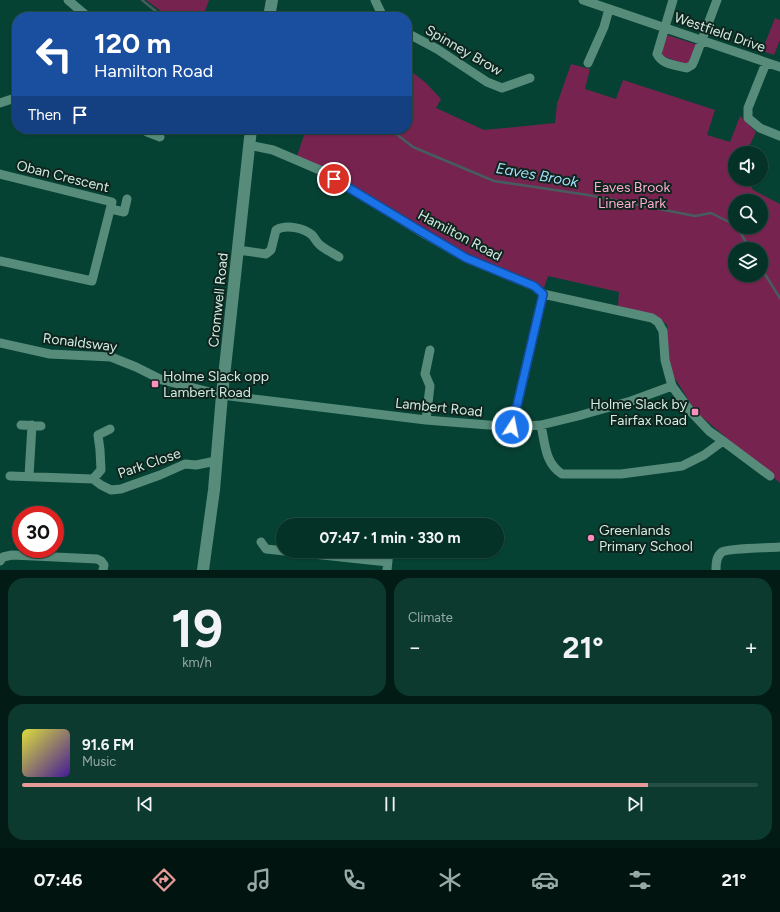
<!DOCTYPE html>
<meta charset="utf-8">
<style>
:root{--surface:#043227;--page:#0d3a2f;--text:#f1f3f6;--muted:#97aaa7;--line:#254d44;--accent:#e69b98}
body{margin:0;font-family:Figtree,sans-serif;background:var(--page);color:var(--text);height:100vh;display:flex;flex-direction:column;font-size:15px;white-space:nowrap}
*{box-sizing:border-box;margin:0}
p{font-size:13px;color:var(--muted)}
.icon{flex:none;width:22px;height:22px;fill:none;stroke:currentColor;stroke-width:2;stroke-linecap:round;stroke-linejoin:round}
.map{position:relative;height:570px;overflow:hidden}
.side{display:flex;flex-direction:column;gap:8px;padding:8px;background:#021c15;flex:1}
.side>*{flex:none}
.guide{position:absolute;left:12px;top:12px;width:400px;height:122px;border-radius:16px;box-shadow:0 1px 3px #0004,0 0 0 1px var(--line);background:#1a4fa0;color:#fff;overflow:hidden}
.buttons{position:absolute;left:728px;top:146px;display:grid;gap:8px}
.buttons a{display:grid;place-items:center;width:40px;height:40px;border-radius:50%;background:var(--surface);box-shadow:0 1px 3px #0004,0 0 0 1px var(--line);font-size:20px}
.speed{position:absolute;left:12px;top:506px;display:flex;gap:8px;font-size:20px;font-weight:700;text-align:center}
.speed>*{display:grid;place-content:center;width:52px;height:52px;border-radius:50%;background:var(--surface);box-shadow:0 1px 3px #0004,0 0 0 1px var(--line);line-height:1}
.speed .limit{border:6px solid #d22;background:#fff;color:#111}
.pin{position:absolute;display:grid;place-items:center;width:34px;height:34px;color:#fff;margin:-17px;border:2px solid #fff;border-radius:50%;box-shadow:0 1px 4px #0007}
.me{position:absolute;width:44px;margin:-22px;rotate:11deg;stroke-linejoin:round;filter:drop-shadow(0 0 3px #0008)}
.turn{display:flex;align-items:center;gap:14px;height:84px;padding:0 16px;font-size:18px}
.turn .icon{width:52px;height:52px;stroke-width:2.5}
.turn b{display:block;font-size:28px;line-height:34px}
.then{display:flex;align-items:center;height:38px;padding:0 16px;background:#0003;gap:8px;font-size:15px}
.big{font-size:30px;font-weight:700;line-height:1.1}
.side .widget{flex:1;display:flex;flex-direction:column;justify-content:center;gap:6px;min-width:0;padding:0 14px;border-radius:16px;background:var(--page)}
.side .dial{align-items:center;gap:0}
.dial b{font-size:52px;line-height:1}
.song{display:flex;align-items:center;gap:12px}
.cover{width:48px;height:48px;border-radius:6px;background:linear-gradient(135deg,hsl(60 70% 55%),hsl(260 70% 35%))}
.played{height:4px;border-radius:2px;background:linear-gradient(90deg,var(--accent) 85%,var(--line) 85%)}
.keys{display:flex;justify-content:space-around;direction:ltr}
.heat{display:flex;justify-content:space-between;align-items:center;font-size:22px;direction:ltr}
.side .tiles{flex:1;display:grid;gap:8px;grid-template-columns:1fr 1fr}
.widget:last-child{grid-column:span 2}
.trip{position:absolute;left:276px;top:518px;width:228px;height:40px;border-radius:20px;background:var(--surface);box-shadow:0 1px 3px #0004,0 0 0 1px var(--line);font-weight:700;line-height:40px;text-align:center}
.menu{display:flex;height:64px;justify-content:space-around;align-items:center;background:#021410;color:var(--muted)}
.menu .icon{width:28px;height:28px}
.menu .active{color:var(--accent)}
.menu b{font-size:18px;color:var(--text)}
.map>svg:first-child{display:block}
</style>
<div class="map">
<svg width="780" height="570" viewBox="0 0 780 570">
<rect width="100%" height="100%" fill="#064234"/>
<path fill="#76244f" fill-rule="evenodd" d="M 146,0 L 209,0 L 203,17 L 169,17 Z
M 775,18 L 780,20 L 780,40 L 774,55 L 762,51 Z
M 667,35 L 698,45 L 691,62 L 684,64 L 663,56 L 661,51 Z
M 571,64 L 590,69 L 585,89 L 616,99 L 623,80 L 715,110 L 707,135 L 730,142 L 740,116 L 756,132 L 747,151 L 751,153 L 735,153 L 735,179 L 748,179 L 753,190 L 780,204 L 780,483 L 696,412 L 669,369 L 667,325 L 655,315 L 618,306 L 619,292 L 548,276 L 544,288 L 421,232 L 297,156 L 306,129 L 407,129 L 407,68 L 426,83 L 441,99 L 436,108 L 484,130 L 555,123 L 557,104 ZM 735,201 L 761,201 L 761,227 L 735,227 ZM 735,249 L 761,249 L 761,275 L 735,275 Z"/>
<g fill="none" stroke-linecap="round" stroke-linejoin="round">
<path stroke="#475c5e" stroke-width="2.5" d="M 142,0 L 163,17
M 390,129 L 413,147 L 494,181 L 588,195 L 695,216 L 711,213 L 735,225
M 737,227 L 750,249
M 761,268 L 780,298"/>
<path stroke="#578c7b" stroke-width="9" d="M 68,0 L 88,17
M 375,0 L 383,17
M 583,0 L 780,67
M 673,0 L 657,54 C 662,65 676,65 687,68 L 692,65 L 694,61 L 717,0
M 407,33 L 437,49 L 487,82 L 502,88 L 530,78
M 588,63 L 604,27 L 609,9
M 766,63 L 748,108 L 748,118 L 760,128 L 780,136
M 0,103 L 12,99 L 17,99
M 144,129 L 147,132 L 160,137
M 249,145 L 273,150 L 322,171 L 421,232 L 466,258 L 534,286 L 543,294 L 652,318 L 658,322 L 663,331 L 665,360 L 672,386 L 691,412 L 709,431 L 723,441 L 770,476
M 0,174 L 112,202 L 92,281 L 0,261
M 111,209 L 124,212 L 127,199
M 238,250 L 266,254 L 271,250 L 276,230 C 286,224 304,228 312,235 C 315,238 317,243 320,245 C 326,250 333,253 339,257
M 0,343 L 50,354 L 111,357 L 136,367 L 162,380 L 222,395 L 426,420 L 512,427 L 541,425 L 578,416 L 631,401 L 672,386
M 426,420 L 430,386 L 425,374 L 430,350
M 21,425 L 41,426
M 541,425 C 545,444 545,463 562,474 L 621,474 L 682,466 L 704,455 L 723,441
M 512,427 L 543,294
M 10,476 L 93,479 L 101,485 L 111,490 L 121,489 L 160,475 L 185,464 L 196,465 L 216,461
M 29,476 L 32,425
M 93,479 L 101,470 L 100,450 L 98,435 L 110,429
M 261,542 L 266,549 L 388,562
M 0,561 L 3,557 L 12,555 L 97,559 L 101,561 L 104,565 L 103,570
M 387,570 L 389,551
M 716,570 C 716,564 716,556 722,552 C 729,548 769,548 780,547"/>
<path stroke="#578c7b" stroke-width="12" d="M 269,17 L 272,0
M 203,570 L 214,490 L 222,395 L 251,129"/>
</g>
<g fill="none" stroke-linecap="round" stroke-linejoin="round">
<g stroke="#114b97" stroke-width="10">
<path id="route" d="M 334,179 L 422,232 L 466,258 L 534,286 L 543,294 L 512,427"/>
</g>
<use href="#route" stroke="#1a73e8" stroke-width="7"/>
</g>
<g fill="#fc8fc2" stroke="#0e241d" stroke-width="1.5">
<rect x="151" y="380" width="8" height="8" rx="2"/>
<rect x="691" y="408" width="8" height="8" rx="2"/>
<circle cx="591" cy="538" r="4"/>
</g>
<g text-anchor="middle" stroke-width="4" stroke-linejoin="round" paint-order="stroke">
<g font-size="14" fill="#d1ece2" stroke="#0e241d">
<text transform="translate(720 32) rotate(19)" y="5">Westfield Drive</text>
<text transform="translate(464 50) rotate(30)" y="5">Spinney Brow</text>
<text transform="translate(63 176) rotate(14)" y="5">Oban Crescent</text>
<text transform="translate(460 235) rotate(28)" y="5">Hamilton Road</text>
<text transform="translate(218 300) rotate(-84)" y="5">Cromwell Road</text>
<text transform="translate(80 342) rotate(7)" y="5">Ronaldsway</text>
<text transform="translate(439 407) rotate(6)" y="5">Lambert Road</text>
<text transform="translate(149 463) rotate(-19)" y="5">Park Close</text>
</g>
<g font-size="14" fill="#fdaccf" stroke="#0e241d">
<text x="632" y="192">Eaves Brook<tspan x="632" dy="16">Linear Park</tspan></text>
</g>
<g font-size="14" fill="#d1ece2" stroke="#0e241d" text-anchor="start">
<text x="163" y="381">Holme Slack opp<tspan x="163" dy="16">Lambert Road</tspan></text>
<text x="687" y="409" text-anchor="end">Holme Slack by<tspan x="687" dy="16">Fairfax Road</tspan></text>
<text x="599" y="535">Greenlands<tspan x="599" dy="16">Primary School</tspan></text>
</g>
<g font-size="15" font-style="italic" fill="#a6ddfa" stroke="#0e241d">
<text transform="translate(537 175) rotate(10)" y="5">Eaves Brook</text>
</g>
</g>
</svg>
<div class="buttons">
<a><svg class="icon" aria-label="sound" viewBox="0 0 24 24"><path d="M4 9h4l5-4v14l-5-4H4zM17 9q2 3 0 6"/></svg></a>
<a><svg class="icon" aria-label="search" viewBox="0 0 24 24"><circle cx="10" cy="10" r="6"/><path d="M15 15l6 6"/></svg></a>
<a><svg class="icon" aria-label="layers" viewBox="0 0 24 24"><path d="M12 4l9 5-9 5-9-5zM3 14l9 5 9-5"/></svg></a>
</div>
<div class="speed"><div class="limit">30</div></div>
<div class="pin" style="left:334px;top:179px;background:#d93025"><svg class="icon" aria-label="arrive" viewBox="0 0 24 24"><path d="M6 21V4h12l-3 4 3 4H6"/></svg></div>
<svg class="me" style="left:512px;top:427px" viewBox="-20 -20 40 40"><circle r="17" fill="#1a73e8" stroke="#fff" stroke-width="3"/><path d="M0-11L8 9 0 5-8 9z" fill="#fff"/></svg>
<div class="trip">07:47 · 1 min · 330 m</div>
<div class="guide">
<div class="turn"><svg class="icon" aria-label="left" viewBox="0 0 24 24"><path d="M17 20v-9H6M10 6l-5 5 5 5"/></svg><div><b>120 m</b>Hamilton Road</div></div>
<div class="then">Then<svg class="icon" aria-label="arrive" viewBox="0 0 24 24"><path d="M6 21V4h12l-3 4 3 4H6"/></svg></div>
</div>
</div>
<section class="side">
<div class="tiles">
<div class="widget dial"><b>19</b><p>km/h</p></div>
<div class="widget"><p>Climate</p>
<div class="heat"><a>−</a><b class="big">21°</b><a>+</a></div>
</div>
<div class="widget">
<div class="song"><i class="cover"></i><div><b>91.6 FM</b><p>Music</p></div></div>
<div class="played"></div>
<div class="keys"><svg class="icon" aria-label="previous" viewBox="0 0 24 24"><path d="M18 5L8 12l10 7zM5 5v14"/></svg><svg class="icon" aria-label="pause" viewBox="0 0 24 24"><path d="M8 5v14M16 5v14"/></svg><svg class="icon" aria-label="next" viewBox="0 0 24 24"><path d="M6 5l10 7-10 7zM19 5v14"/></svg></div>
</div>
</div>
</section>
<nav class="menu">
<b>07:46</b>
<svg class="icon active" aria-label="directions" viewBox="0 0 24 24"><path d="M12 3l9 9-9 9-9-9zM9 14v-3h6M13 9l2 2-2 2"/></svg>
<svg class="icon" aria-label="music" viewBox="0 0 24 24"><path d="M9 18V5l10-2v13"/><circle cx="6" cy="18" r="3"/><circle cx="16" cy="16" r="3"/></svg>
<svg class="icon" aria-label="phone" viewBox="0 0 24 24"><path d="M5 4h4l2 5-3 2q2 4 5 5l2-3 5 2v4C11 20 4 13 5 4z"/></svg>
<svg class="icon" aria-label="climate" viewBox="0 0 24 24"><path d="M12 3v18M4 7l16 10M4 17L20 7"/></svg>
<svg class="icon" aria-label="car" viewBox="0 0 24 24"><path d="M5 17H2v-5l4-1 3-4h7l3 4 3 1v5h-3M9 17h6M6 11h13"/><circle cx="7" cy="17" r="2"/><circle cx="17" cy="17" r="2"/></svg>
<svg class="icon" aria-label="filters" viewBox="0 0 24 24"><path d="M4 7h16M4 17h16"/><circle cx="9" cy="7" r="2"/><circle cx="15" cy="17" r="2"/></svg>
<b>21°</b>
</nav>
